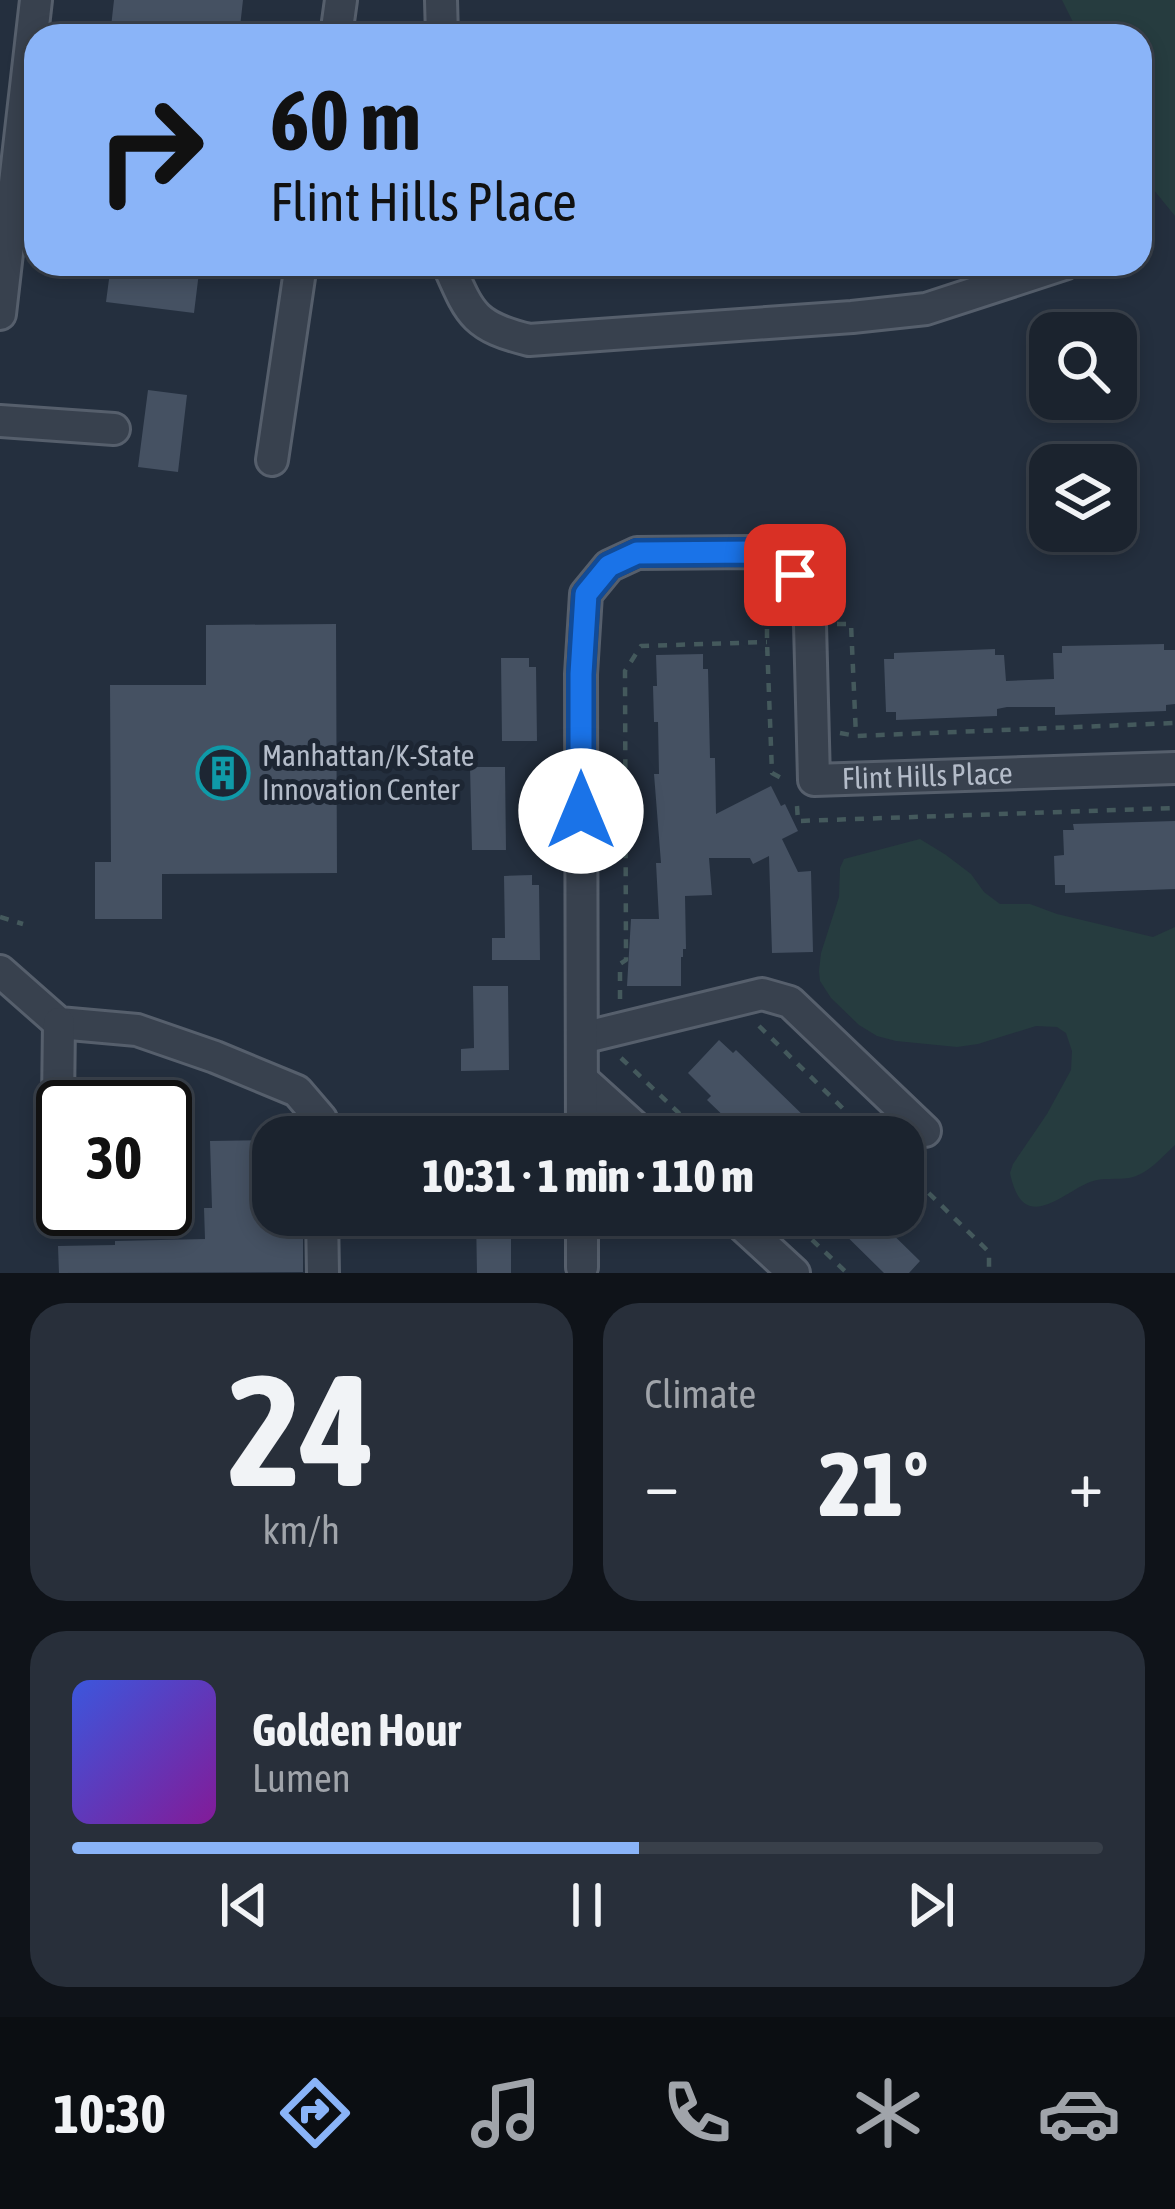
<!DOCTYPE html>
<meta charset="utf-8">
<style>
:root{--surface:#1b232e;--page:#282f3a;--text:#f1f3f6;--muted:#a0a4aa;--line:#39404a;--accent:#8ab4f8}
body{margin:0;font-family:"Asap Condensed",sans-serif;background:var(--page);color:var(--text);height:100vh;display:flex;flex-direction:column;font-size:45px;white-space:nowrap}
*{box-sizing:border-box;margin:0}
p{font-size:39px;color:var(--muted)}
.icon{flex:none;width:66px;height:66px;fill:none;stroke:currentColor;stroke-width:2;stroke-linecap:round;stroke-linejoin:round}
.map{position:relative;height:1273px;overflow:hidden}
.side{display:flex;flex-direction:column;gap:30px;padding:30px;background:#0f1319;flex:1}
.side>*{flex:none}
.hud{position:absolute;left:24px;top:24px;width:1128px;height:252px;border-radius:36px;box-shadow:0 6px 18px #0003,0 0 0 3px var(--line);background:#8ab4f8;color:#111;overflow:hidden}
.fabs{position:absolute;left:1029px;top:312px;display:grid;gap:24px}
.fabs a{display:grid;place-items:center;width:108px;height:108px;border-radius:24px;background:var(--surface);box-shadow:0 6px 18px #0003,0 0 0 3px var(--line);font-size:60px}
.speed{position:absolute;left:36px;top:1080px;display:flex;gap:24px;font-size:60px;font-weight:700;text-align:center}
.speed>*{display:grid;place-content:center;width:156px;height:156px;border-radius:50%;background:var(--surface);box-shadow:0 6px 18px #0003,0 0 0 3px var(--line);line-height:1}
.speed .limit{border:6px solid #111;border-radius:18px;background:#fff;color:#111}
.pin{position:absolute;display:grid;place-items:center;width:102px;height:102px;color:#fff;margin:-51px;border-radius:24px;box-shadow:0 6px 18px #0006}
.me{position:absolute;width:132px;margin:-66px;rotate:0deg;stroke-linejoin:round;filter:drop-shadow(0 0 9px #0008)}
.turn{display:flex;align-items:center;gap:42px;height:252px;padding:0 48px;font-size:54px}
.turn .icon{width:156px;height:156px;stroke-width:2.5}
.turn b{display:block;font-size:84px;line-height:102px}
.big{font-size:90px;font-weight:800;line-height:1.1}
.side .card{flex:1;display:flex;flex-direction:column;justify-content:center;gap:18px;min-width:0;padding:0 42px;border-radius:36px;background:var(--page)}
.side .dial{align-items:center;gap:0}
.dial b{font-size:156px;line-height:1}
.song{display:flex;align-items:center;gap:36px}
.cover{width:144px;height:144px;border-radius:18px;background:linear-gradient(135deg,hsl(230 70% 55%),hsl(290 70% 35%))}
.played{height:12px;border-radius:6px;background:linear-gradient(90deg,var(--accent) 55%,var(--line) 55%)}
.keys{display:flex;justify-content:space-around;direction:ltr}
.heat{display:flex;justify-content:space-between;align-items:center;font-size:66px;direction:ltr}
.side .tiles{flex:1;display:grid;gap:30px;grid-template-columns:1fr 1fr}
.card:last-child{grid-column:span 2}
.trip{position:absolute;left:252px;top:1116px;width:672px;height:120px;border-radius:36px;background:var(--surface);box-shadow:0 6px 18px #0003,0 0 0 3px var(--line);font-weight:800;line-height:120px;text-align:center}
.menu{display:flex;height:192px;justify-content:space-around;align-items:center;background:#0b0e12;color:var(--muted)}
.menu .icon{width:84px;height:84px}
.menu .active{color:var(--accent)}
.menu b{font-size:54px;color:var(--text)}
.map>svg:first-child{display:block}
</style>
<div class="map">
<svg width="1175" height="1273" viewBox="0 0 1175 1273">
<rect width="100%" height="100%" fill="#242f3e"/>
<path fill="#263c3f" d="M 1062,0 L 1175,0 L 1175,216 L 1153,189 L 1140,161 L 1140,36 L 1080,36 Z
M 920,839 L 946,855 L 971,874 L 984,892 L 1000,904 L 1030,904 L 1057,914 L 1153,937 L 1175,927 L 1175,1145 C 1162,1157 1147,1175 1129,1178 C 1116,1180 1103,1177 1090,1182 C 1059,1195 1023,1235 1010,1173 L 1013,1164 L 1047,1114 L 1071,1070 L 1072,1051 L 1066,1033 L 1057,1027 L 1036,1026 L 978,1044 L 957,1047 L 896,1041 L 877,1036 L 859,1025 L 831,998 L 820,981 L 819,971 L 821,953 L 839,897 L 840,868 L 844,859 Z"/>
<path fill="#455162" d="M 114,0 L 243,0 L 239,36 L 110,36 Z
M 111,264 L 200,264 L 194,313 L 106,302 Z
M 148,390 L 187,395 L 178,472 L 138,467 Z
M 336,624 L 337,873 L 162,874 L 162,919 L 95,919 L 95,862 L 111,862 L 110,685 L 206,685 L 206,625 Z
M 1164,644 L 1164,650 L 1175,650 L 1175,704 L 1166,705 L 1166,711 L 1055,715 L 1055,707 L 1007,707 L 997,709 L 997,716 L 896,720 L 896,712 L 886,712 L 884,659 L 894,659 L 894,653 L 995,649 L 995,655 L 1004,655 L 1006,681 L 1054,679 L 1053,653 L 1062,653 L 1062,646 Z
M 703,654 L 703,669 L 708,669 L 710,758 L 715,758 L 716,814 L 771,786 L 781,806 L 785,804 L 798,831 L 782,839 L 798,872 L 811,871 L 813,952 L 772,953 L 769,856 L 753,864 L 750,858 L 709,858 L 712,895 L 685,896 L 686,949 L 683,949 L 683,957 L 681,957 L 681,986 L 627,986 L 631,919 L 659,919 L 656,863 L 661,863 L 654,774 L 659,774 L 658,722 L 654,722 L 653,686 L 657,686 L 656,655 Z
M 501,658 L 529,658 L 529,667 L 536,667 L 537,741 L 502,741 Z
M 470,767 L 505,767 L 506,850 L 472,850 Z
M 1175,821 L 1175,889 L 1065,893 L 1065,885 L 1055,885 L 1054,856 L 1064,855 L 1063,830 L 1074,830 L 1073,824 Z
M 532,875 L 532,885 L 539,885 L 540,960 L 492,960 L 492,938 L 505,938 L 504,876 Z
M 473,986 L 508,986 L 509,1070 L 461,1071 L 461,1049 L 474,1048 Z
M 719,1040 L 733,1053 L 736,1050 L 808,1120 L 804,1123 L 819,1137 L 753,1137 L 735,1121 L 732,1124 L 707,1100 L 711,1096 L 688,1073 Z
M 273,1140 L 273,1215 L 303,1215 L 303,1272 L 59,1273 L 58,1246 L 115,1245 L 115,1241 L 205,1239 L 204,1208 L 212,1208 L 210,1141 Z
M 476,1215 L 511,1215 L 511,1273 L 477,1273 Z
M 825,1215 L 873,1215 L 920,1261 L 909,1273 L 884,1273 Z"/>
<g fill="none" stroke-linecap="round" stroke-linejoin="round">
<g stroke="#565f6c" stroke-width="36">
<g id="minor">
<path d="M 441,0 L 442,36"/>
<path d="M 336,36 L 341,0"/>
<path d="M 448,264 C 470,314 473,326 529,340 L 852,317 L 926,309 L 1064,264"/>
<path d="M 0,314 L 36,0"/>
<path d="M 0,421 L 114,429"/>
<path d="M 272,460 L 301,264"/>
<path d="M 0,971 L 59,1023 L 137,1030 L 215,1057 L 297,1091 L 321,1119 L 321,1137"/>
<path d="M 582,1038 L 762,994 L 790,1002 L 925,1131"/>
<path d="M 583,1080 L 646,1137"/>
<path d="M 58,1103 L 59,1023"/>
<path id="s1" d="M 582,1137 L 581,674 L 586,594 L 609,566 L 637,553 L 755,552 L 795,575 L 810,624 L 814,780 L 1175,768"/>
<path d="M 322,1215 L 323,1273"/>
<path d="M 731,1215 L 794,1273"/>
<path d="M 582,1267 L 582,1215"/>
</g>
</g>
<path stroke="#44595c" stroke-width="4.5" stroke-dasharray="9 9" stroke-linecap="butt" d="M 778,622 L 767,622 L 767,642 L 772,773 L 783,779
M 837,624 L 851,624 L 856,736
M 840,733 L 856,736 L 1175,723
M 797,806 L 798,821 L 1175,808
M 0,917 L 23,924
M 620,999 L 620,964 L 626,960 L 625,671 L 641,646 L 767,642
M 759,1026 L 872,1137
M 621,1058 L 704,1137
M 903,1168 L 989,1252 L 989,1273
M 786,1215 L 847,1273"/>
<use href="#minor" stroke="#38414e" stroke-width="30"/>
</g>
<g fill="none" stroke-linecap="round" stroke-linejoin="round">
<g stroke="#114b97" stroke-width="30">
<path id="route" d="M 581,811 L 581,674 L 586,594 L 609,566 L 637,553 L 755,552 L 795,575"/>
</g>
<use href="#route" stroke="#1a73e8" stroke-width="21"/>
</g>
<defs>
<g id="building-ring" transform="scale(2.7)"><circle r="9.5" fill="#1d2633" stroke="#0f9aa8" stroke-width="1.5"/><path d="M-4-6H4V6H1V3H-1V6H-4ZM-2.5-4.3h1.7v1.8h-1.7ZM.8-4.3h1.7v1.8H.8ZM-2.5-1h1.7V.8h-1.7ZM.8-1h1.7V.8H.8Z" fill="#0f9aa8"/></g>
</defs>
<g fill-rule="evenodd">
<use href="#building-ring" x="223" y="773"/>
</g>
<g text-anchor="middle" stroke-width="10" stroke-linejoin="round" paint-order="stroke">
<g font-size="30" fill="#b4bcc9" stroke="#1d2633" text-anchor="start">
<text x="262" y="766">Manhattan/K-State<tspan x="262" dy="34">Innovation Center</tspan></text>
</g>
<g font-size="30" fill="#b4bcc9" stroke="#1d2633">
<text dy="10" stroke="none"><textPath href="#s1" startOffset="1095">Flint Hills Place</textPath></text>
</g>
</g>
</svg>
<div class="fabs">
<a><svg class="icon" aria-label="search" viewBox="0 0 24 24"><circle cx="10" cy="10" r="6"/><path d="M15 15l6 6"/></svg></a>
<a><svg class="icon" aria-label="layers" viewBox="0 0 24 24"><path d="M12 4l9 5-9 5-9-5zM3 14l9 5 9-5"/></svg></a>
</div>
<div class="speed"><div class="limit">30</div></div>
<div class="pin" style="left:795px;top:575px;background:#d93025"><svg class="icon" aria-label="arrive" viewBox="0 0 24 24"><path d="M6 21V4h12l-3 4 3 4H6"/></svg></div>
<svg class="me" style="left:581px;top:811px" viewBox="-20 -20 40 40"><circle r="19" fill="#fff"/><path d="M0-13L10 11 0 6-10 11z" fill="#1a73e8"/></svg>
<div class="trip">10:31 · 1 min · 110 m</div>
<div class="hud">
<div class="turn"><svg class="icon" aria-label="right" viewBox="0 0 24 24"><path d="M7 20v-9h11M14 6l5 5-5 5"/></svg><div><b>60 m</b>Flint Hills Place</div></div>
</div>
</div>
<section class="side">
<div class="tiles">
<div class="card dial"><b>24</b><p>km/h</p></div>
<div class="card"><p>Climate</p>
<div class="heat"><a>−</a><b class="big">21°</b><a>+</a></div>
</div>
<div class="card">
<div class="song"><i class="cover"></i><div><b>Golden Hour</b><p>Lumen</p></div></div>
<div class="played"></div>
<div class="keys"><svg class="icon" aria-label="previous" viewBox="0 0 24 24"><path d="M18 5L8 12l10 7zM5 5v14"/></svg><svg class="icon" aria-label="pause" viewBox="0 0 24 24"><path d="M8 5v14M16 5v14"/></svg><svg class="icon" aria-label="next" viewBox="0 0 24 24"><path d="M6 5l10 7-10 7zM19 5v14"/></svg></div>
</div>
</div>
</section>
<nav class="menu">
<b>10:30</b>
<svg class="icon active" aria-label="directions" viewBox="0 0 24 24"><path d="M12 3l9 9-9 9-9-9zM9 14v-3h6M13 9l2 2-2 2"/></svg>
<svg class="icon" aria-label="music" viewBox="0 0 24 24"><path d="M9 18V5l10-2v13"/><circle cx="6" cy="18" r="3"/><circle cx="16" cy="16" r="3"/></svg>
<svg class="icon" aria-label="phone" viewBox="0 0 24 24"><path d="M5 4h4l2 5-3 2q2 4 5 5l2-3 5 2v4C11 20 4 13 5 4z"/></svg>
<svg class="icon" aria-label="climate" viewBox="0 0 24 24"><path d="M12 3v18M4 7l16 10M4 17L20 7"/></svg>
<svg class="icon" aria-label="car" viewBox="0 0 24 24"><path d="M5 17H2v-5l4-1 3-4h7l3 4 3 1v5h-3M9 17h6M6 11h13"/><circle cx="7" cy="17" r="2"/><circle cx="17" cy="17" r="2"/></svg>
</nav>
